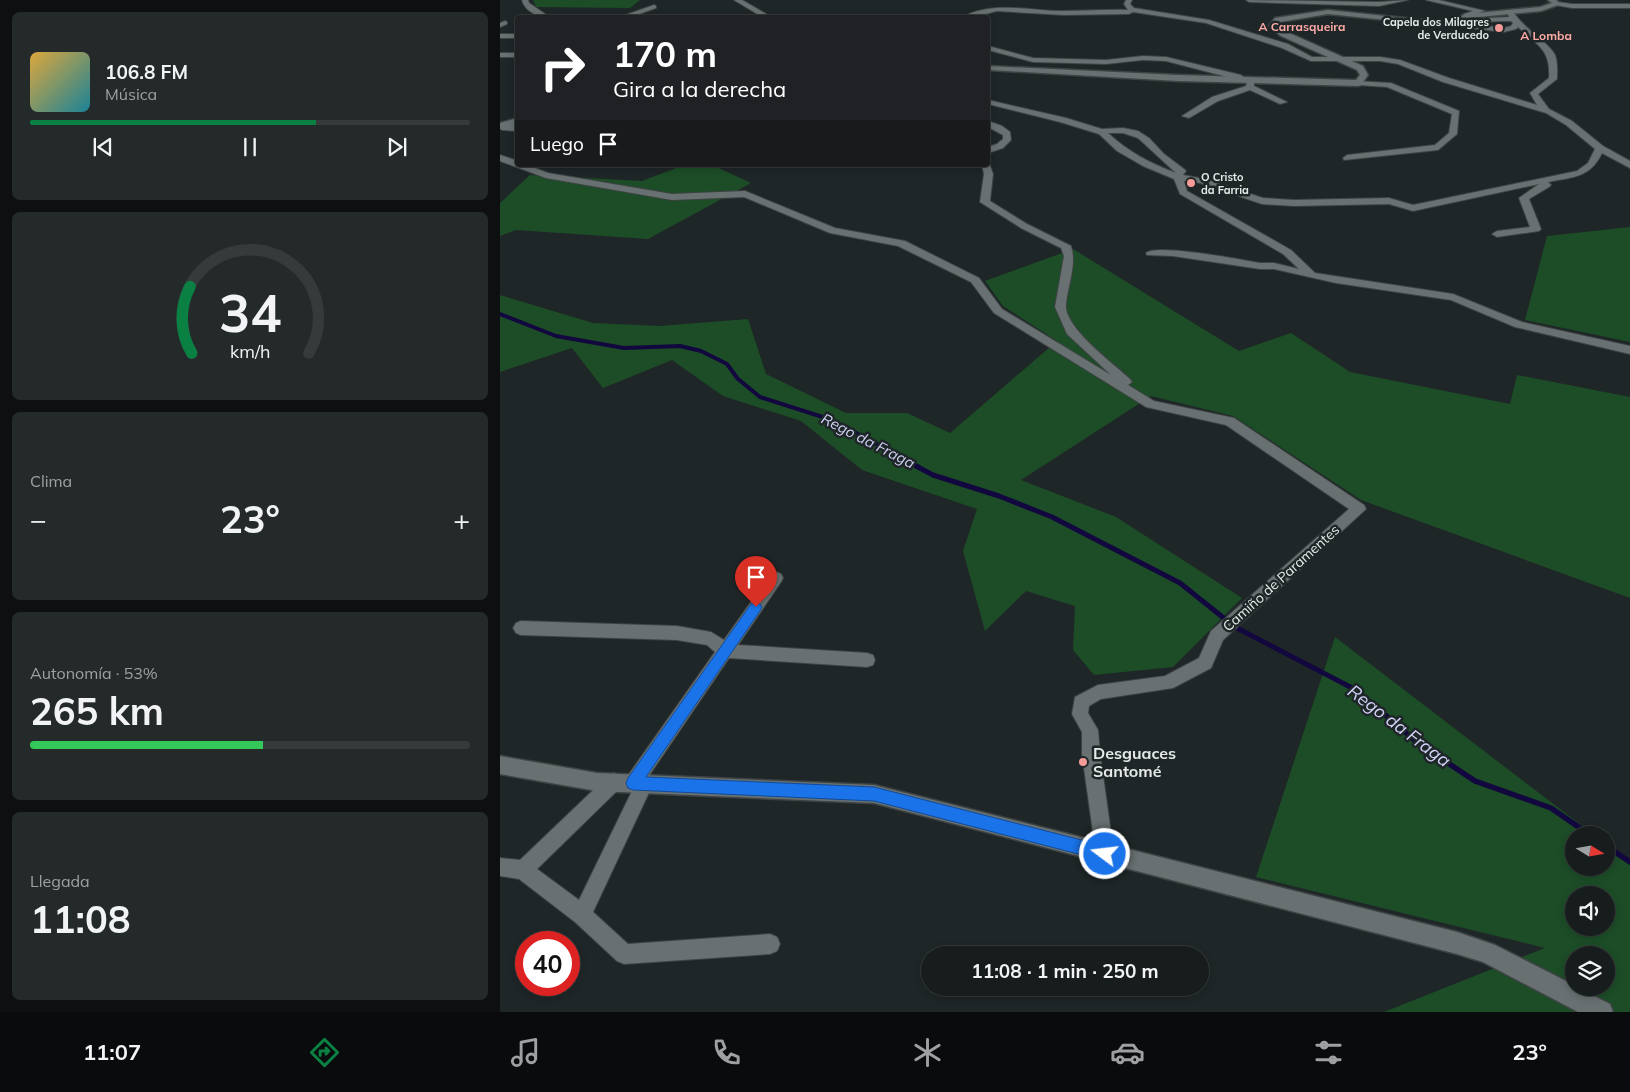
<!DOCTYPE html>
<html lang="es">
<meta charset="utf-8">
<style>
:root{--surface:#171c1d;--page:#24292a;--text:#f1f3f6;--muted:#9ea1a4;--line:#363a3b;--accent:#0b8043}
body{margin:0;font-family:Mulish,sans-serif;background:var(--page);color:var(--text);height:100vh;display:flex;flex-direction:column;font-size:19px;white-space:nowrap}
*{box-sizing:border-box;margin:0}
p{font-size:16px;color:var(--muted)}
.icon{flex:none;width:28px;height:28px;fill:none;stroke:currentColor;stroke-width:2;stroke-linecap:round;stroke-linejoin:round}
.map{position:relative;flex:1;overflow:hidden}
.side{display:flex;flex-direction:column;gap:12px;padding:12px;background:#0d0f10;width:500px}
.side>*{flex:none}
.banner{position:absolute;left:15px;top:15px;width:475px;height:152px;border-radius:5px;box-shadow:0 2px 8px #0003,0 0 0 1px var(--line);background:#202124;color:#fff;overflow:hidden}
.needle{width:32px;rotate:101deg}
.tools{position:absolute;left:1065px;top:826px;display:grid;gap:10px}
.tools a{display:grid;place-items:center;width:50px;height:50px;border-radius:50%;background:var(--surface);box-shadow:0 2px 8px #0003,0 0 0 1px var(--line);font-size:25px}
.speed{position:absolute;left:15px;top:931px;display:flex;gap:10px;font-size:25px;font-weight:700;text-align:center}
.speed>*{display:grid;place-content:center;width:65px;height:65px;border-radius:50%;background:var(--surface);box-shadow:0 2px 8px #0003,0 0 0 1px var(--line);line-height:1}
.speed .limit{border:8px solid #d22;background:#fff;color:#111}
.pin{position:absolute;display:grid;place-items:center;width:42px;height:42px;color:#fff;margin:-51px -21px;border-radius:50% 50% 50% 0;rotate:-45deg;box-shadow:0 0 5px #0007}
.pin .icon{rotate:45deg}
.me{position:absolute;width:55px;margin:-28px;rotate:285deg;stroke-linejoin:round;filter:drop-shadow(0 0 4px #0008)}
.turn{display:flex;align-items:center;gap:18px;height:105px;padding:0 15px;font-size:22px}
.turn .icon{width:65px;height:65px;stroke-width:2.5}
.turn b{display:block;font-size:35px;line-height:42px}
.then{display:flex;align-items:center;height:48px;padding:0 15px;background:#0003;gap:10px;font-size:19px}
.big{font-size:38px;font-weight:700;line-height:1.1}
.side .tile{flex:1;display:flex;flex-direction:column;justify-content:center;gap:8px;min-width:0;padding:0 18px;border-radius:8px;background:var(--page)}
.side .dial{align-items:center;gap:0}
.dial svg{height:130px;overflow:visible;fill:none;stroke:var(--line);stroke-width:7;stroke-linecap:round;text-anchor:middle}
.dial text{fill:var(--text);stroke:none}
.song{display:flex;align-items:center;gap:15px}
.cover{width:60px;height:60px;border-radius:8px;background:linear-gradient(135deg,hsl(40 70% 55%),hsl(190 70% 35%))}
.played{height:5px;border-radius:2px;background:linear-gradient(90deg,var(--accent) 65%,var(--line) 65%)}
.keys{display:flex;justify-content:space-around;direction:ltr}
.heat{display:flex;justify-content:space-between;align-items:center;font-size:28px;direction:ltr}
.charge{height:8px;border-radius:4px;background:linear-gradient(90deg,#34c759 53%,var(--line) 0)}
.trip{position:absolute;left:421px;top:946px;width:288px;height:50px;border-radius:25px;background:var(--surface);box-shadow:0 2px 8px #0003,0 0 0 1px var(--line);font-weight:700;line-height:50px;text-align:center}
.dock{display:flex;height:80px;justify-content:space-around;align-items:center;background:#090b0c;color:var(--muted)}
.dock .icon{width:35px;height:35px}
.dock .on{color:var(--accent)}
.dock b{font-size:22px;color:var(--text)}
main{display:flex;flex:1;min-height:0}
.map>svg:first-child{display:block}
</style>
<main>
<section class="side">
<div class="tile">
<div class="song"><i class="cover"></i><div><b>106.8 FM</b><p>Música</p></div></div>
<div class="played"></div>
<div class="keys"><svg class="icon" aria-label="previous" viewBox="0 0 24 24"><path d="M18 5L8 12l10 7zM5 5v14"/></svg><svg class="icon" aria-label="pause" viewBox="0 0 24 24"><path d="M8 5v14M16 5v14"/></svg><svg class="icon" aria-label="next" viewBox="0 0 24 24"><path d="M6 5l10 7-10 7zM19 5v14"/></svg></div>
</div>
<div class="tile dial"><svg viewBox="0 0 100 80">
<path d="M14 69A42 42 0 1 1 86 69"/>
<path d="M14 69A42 42 0 0 1 13 28" stroke="#0b8043"/>
<text x="50" y="56" font-size="32" font-weight="700">34</text>
<text x="50" y="72" font-size="11">km/h</text>
</svg></div>
<div class="tile"><p>Clima</p>
<div class="heat"><a>−</a><b class="big">23°</b><a>+</a></div>
</div>
<div class="tile"><p>Autonomía · 53%</p><b class="big">265 km</b><div class="charge"></div></div>
<div class="tile"><p>Llegada</p><b class="big">11:08</b></div>
</section>
<div class="map">
<svg width="1130" height="1012" viewBox="0 0 1130 1012">
<rect width="100%" height="100%" fill="#1f2627"/>
<path fill="#1c4d27" fill-rule="evenodd" d="M 33,0 L 140,0 L 130,8 L 36,7 Z
M 184,165 L 212,165 L 251,183 L 148,239 L 16,230 L 0,236 L 0,203 L 30,175 L 142,181 Z
M 1130,227 L 1130,342 L 1025,320 L 1047,236 Z
M 573,249 L 739,351 L 791,333 L 850,372 L 1010,404 L 1017,375 L 1130,397 L 1130,598 L 861,500 L 733,416 L 651,396 L 521,480 L 616,517 L 742,598 L 673,667 L 594,675 L 573,650 L 575,606 L 526,591 L 485,631 L 463,551 L 477,509 L 362,470 L 301,421 L 223,396 L 172,360 L 103,388 L 72,348 L 0,372 L 0,295 L 93,323 L 160,326 L 248,319 L 266,374 L 346,413 L 407,413 L 450,433 L 557,341 L 503,306 L 485,281 Z
M 835,637 L 1094,835 L 1074,835 L 1074,868 L 1106,868 L 1106,844 L 1130,862 L 1130,1012 L 884,1012 L 1045,948 L 756,877 ZM 1074,895 L 1106,895 L 1106,928 L 1074,928 ZM 1074,955 L 1106,955 L 1106,988 L 1074,988 Z"/>
<g fill="none" stroke-linecap="round" stroke-linejoin="round">
<path stroke="#12073e" stroke-width="4" d="M 0,314 L 56,336 L 124,348 L 180,346 L 201,351 L 227,364 L 238,379 L 260,397 L 332,420 L 419,467"/>
<path stroke="#12073e" stroke-width="5" d="M 416,466 L 433,475 L 499,496 L 552,517 L 680,583 L 725,619
M 735,627 L 856,690 L 878,709"/>
<path stroke="#12073e" stroke-width="5.5" d="M 877,708 L 919,744 L 975,781 L 1051,808 L 1090,835
M 1106,846 L 1130,862"/>
<g stroke="#3e4344" stroke-width="2">
<path id="street" d="M 22,0 L 28,0 L 29,3 L 51,18 C 40,18 25,12 22,0 Z
M 234,0 L 242,0 L 273,18 L 264,18 Z
M 626,0 L 632,0 L 630,4 L 634,8 L 709,20 L 788,44 L 812,57 L 880,57 L 900,60 L 949,78 L 1037,105 L 1030,93 L 1049,78 C 1051,49 1037,45 1018,27 L 1016,29 L 1004,32 L 969,28 L 965,26 L 967,19 L 1009,17 L 1007,11 L 1012,10 C 1022,28 1049,42 1055,55 C 1058,63 1057,71 1057,79 L 1038,94 L 1049,109 L 1072,121 L 1103,146 L 1130,161 L 1130,168 L 1102,153 C 1090,178 1073,177 1048,182 L 1051,185 L 1049,187 L 1029,199 L 1041,229 L 1039,231 L 997,237 L 992,234 L 997,231 L 1030,227 L 1019,198 L 1039,184 L 913,211 L 889,204 L 794,206 L 762,204 L 700,183 L 684,181 L 687,191 L 791,250 L 815,273 L 953,294 L 1022,322 L 1130,346 L 1130,354 L 1015,327 L 951,300 L 836,283 L 774,269 L 760,269 L 673,256 L 647,255 L 646,253 C 656,243 742,260 760,263 L 774,263 L 799,269 L 783,254 L 680,194 L 674,179 L 643,166 L 617,151 L 599,134 L 560,122 L 488,104 L 488,100 L 566,118 L 602,129 L 623,128 L 638,131 L 649,138 L 664,154 L 684,169 L 686,171 L 683,175 L 705,179 L 763,198 L 794,200 L 889,198 L 913,205 L 1077,171 L 1088,163 L 1095,149 L 1066,125 L 1046,113 L 943,82 L 898,64 L 880,61 L 811,61 L 782,48 L 706,23 L 633,12 L 629,14 L 564,15 L 497,11 L 471,18 L 461,18 C 490,0 530,11 562,11 C 584,11 606,9 628,10 L 624,4 ZM 1011,21 L 1013,23 L 1011,26 L 1004,28 L 972,24 L 972,22 ZM 608,133 L 623,133 L 638,138 L 676,173 C 650,163 628,152 608,133 Z
M 746,0 L 879,2 L 908,0 L 879,6 L 749,2 Z
M 926,0 L 939,0 L 985,11 L 966,17 L 963,15 L 964,14 L 973,11 Z
M 1057,2 L 1072,4 L 1130,4 L 1130,8 L 1072,8 L 1055,5 L 1054,4 Z
M 154,5 L 156,6 L 156,8 L 128,18 L 117,18 Z
M 5,21 L 7,22 L 7,24 L 0,27 L 0,23 Z
M 0,34 L 18,34 L 18,38 L 0,38 Z
M 488,46 L 533,58 L 606,60 L 643,56 L 666,57 L 741,75 L 747,80 L 743,82 L 735,79 L 666,61 L 643,60 L 606,64 L 533,62 L 488,50 Z
M 0,53 L 18,53 L 18,57 L 0,57 Z
M 748,79 L 754,79 L 754,86 L 787,102 L 780,104 L 750,90 L 718,101 L 689,118 L 682,116 L 712,97 L 746,86 Z
M 855,81 L 891,83 L 959,111 L 957,134 L 938,150 L 844,160 L 843,158 L 847,155 L 935,145 L 949,133 L 952,114 L 887,87 L 858,85 L 855,85 Z
M 488,121 L 502,126 L 510,132 L 511,140 L 503,148 L 488,153 L 488,147 L 497,144 L 503,139 L 503,135 L 488,127 Z
M 2,123 L 18,125 L 18,131 L 2,130 L 0,128 L 0,124 Z
M 0,155 L 18,161 L 18,165 L 27,165 L 48,173 L 172,194 L 245,191 L 335,228 L 405,241 L 479,278 L 502,309 L 611,375 L 567,334 L 555,307 L 564,256 L 561,248 L 521,228 L 480,202 L 484,174 L 482,165 L 489,163 L 493,174 L 490,201 L 527,224 L 571,246 C 577,264 568,285 566,304 C 563,327 614,364 630,379 L 632,382 L 628,385 L 654,401 L 734,418 L 864,505 L 866,509 L 723,640 L 711,668 L 673,688 L 601,699 L 589,706 L 588,713 L 598,730 L 600,754 L 614,854 L 612,861 L 605,863 L 598,861 L 596,854 L 582,754 L 582,732 L 572,714 L 575,697 L 598,685 L 665,676 L 699,658 L 711,631 L 849,509 L 726,425 L 646,407 L 494,313 L 471,282 L 398,246 L 330,233 L 244,197 L 172,200 L 46,178 L 0,161 Z
M 276,572 L 281,574 L 283,578 L 281,582 L 238,645 L 367,653 L 373,655 L 375,660 L 373,665 L 367,667 L 229,658 L 148,777 L 150,778 L 153,784 L 93,912 L 128,944 L 270,934 L 277,937 L 280,944 L 277,951 L 270,954 L 124,964 L 117,961 L 75,922 L 19,879 L 0,876 L 0,858 L 20,860 L 108,776 L 114,773 L 120,776 L 123,782 L 120,788 L 37,869 L 79,900 L 132,791 L 127,789 L 124,783 L 127,777 L 215,652 L 207,645 L 177,640 L 21,635 L 16,633 L 13,628 L 16,623 L 21,621 L 177,626 L 211,632 L 224,640 L 271,574 Z"/>
</g>
<g stroke="#3e4344" stroke-width="3">
<path id="secondary" d="M 1048,0 L 1056,0 L 1061,4 L 1041,11 L 968,18 L 944,26 L 828,14 L 780,22 L 777,26 L 787,32 L 863,66 L 868,75 L 861,85 L 858,86 L 678,81 L 488,70 L 488,66 L 678,75 L 856,80 L 860,75 L 857,70 L 781,36 L 769,26 L 775,18 L 828,10 L 943,22 L 967,14 L 1040,7 L 1052,3 Z
M 18,118 L 18,124 L 0,129 L 0,123 Z
M 0,756 L 97,773 L 374,785 L 957,932 L 995,945 L 1074,985 L 1074,988 L 1078,988 L 1110,1004 L 1113,1012 L 1078,1012 L 983,962 L 957,954 L 374,803 L 97,791 L 0,774 Z"/>
</g>
<use href="#street" fill="#687072" fill-rule="evenodd"/>
<use href="#secondary" fill="#687072" fill-rule="evenodd"/>
</g>
<path fill="#1a73e8" stroke="#114b97" d="M 256,602 L 260,604 L 262,607 L 260,611 L 146,777 L 374,787 L 605,846 L 611,848 L 613,854 L 611,859 L 605,861 L 374,801 L 133,790 L 128,788 L 126,783 L 128,778 L 251,604 Z"/>
<g fill="#f59b97" stroke="#1f2627" stroke-width="2">
<circle cx="999" cy="28" r="5"/>
<circle cx="691" cy="183" r="5"/>
<circle cx="583" cy="762" r="5"/>
</g>
<g text-anchor="middle" stroke-width="5" stroke-linejoin="round" paint-order="stroke">
<g font-size="11" font-weight="bold" fill="#e5e9ea" stroke="#1f2627" text-anchor="end">
<text x="989" y="26">Capela dos Milagres<tspan x="989" dy="13">de Verducedo</tspan></text>
<text x="701" y="181" text-anchor="start">O Cristo<tspan x="701" dy="13">da Farria</tspan></text>
</g>
<g font-size="12" font-weight="bold" fill="#feaaa6" stroke="#1f2627">
<text x="802" y="31">A Carrasqueira</text>
<text x="1046" y="40">A Lomba</text>
</g>
<g font-size="14" fill="#e5e9ea" stroke="#1f2627">
<text transform="translate(781 578) rotate(-42)" y="5">Camiño de Paramentes</text>
</g>
<g font-size="15" font-style="italic" fill="#d0d2f7" stroke="#1f2627">
<text transform="translate(368 441) rotate(27)" y="5">Rego da Fraga</text>
</g>
<g font-size="16" font-weight="bold" fill="#e5e9ea" stroke="#1f2627" text-anchor="start">
<text x="593" y="759">Desguaces<tspan x="593" dy="18">Santomé</tspan></text>
</g>
<g font-size="18" font-style="italic" fill="#d0d2f7" stroke="#1f2627">
<text transform="translate(899 726) rotate(37)" y="6">Rego da Fraga</text>
</g>
</g>
</svg>
<div class="tools">
<a><svg class="needle" viewBox="-14 -14 28 28"><path d="M0-13l5 13h-10z" fill="#e53935"/><path d="M0 13l5-13h-10z" fill="#9ea1a4"/></svg></a>
<a><svg class="icon" aria-label="sound" viewBox="0 0 24 24"><path d="M4 9h4l5-4v14l-5-4H4zM17 9q2 3 0 6"/></svg></a>
<a><svg class="icon" aria-label="layers" viewBox="0 0 24 24"><path d="M12 4l9 5-9 5-9-5zM3 14l9 5 9-5"/></svg></a>
</div>
<div class="speed"><div class="limit">40</div></div>
<div class="pin" style="left:256px;top:607px;background:#d93025"><svg class="icon" aria-label="arrive" viewBox="0 0 24 24"><path d="M6 21V4h12l-3 4 3 4H6"/></svg></div>
<svg class="me" style="left:605px;top:854px" viewBox="-20 -20 40 40"><circle r="17" fill="#1a73e8" stroke="#fff" stroke-width="3"/><path d="M0-11L8 9 0 5-8 9z" fill="#fff"/></svg>
<div class="trip">11:08 · 1 min · 250 m</div>
<div class="banner">
<div class="turn"><svg class="icon" aria-label="right" viewBox="0 0 24 24"><path d="M7 20v-9h11M14 6l5 5-5 5"/></svg><div><b>170 m</b>Gira a la derecha</div></div>
<div class="then">Luego<svg class="icon" aria-label="arrive" viewBox="0 0 24 24"><path d="M6 21V4h12l-3 4 3 4H6"/></svg></div>
</div>
</div>
</main>
<nav class="dock">
<b>11:07</b>
<svg class="icon on" aria-label="directions" viewBox="0 0 24 24"><path d="M12 3l9 9-9 9-9-9zM9 14v-3h6M13 9l2 2-2 2"/></svg>
<svg class="icon" aria-label="music" viewBox="0 0 24 24"><path d="M9 18V5l10-2v13"/><circle cx="6" cy="18" r="3"/><circle cx="16" cy="16" r="3"/></svg>
<svg class="icon" aria-label="phone" viewBox="0 0 24 24"><path d="M5 4h4l2 5-3 2q2 4 5 5l2-3 5 2v4C11 20 4 13 5 4z"/></svg>
<svg class="icon" aria-label="climate" viewBox="0 0 24 24"><path d="M12 3v18M4 7l16 10M4 17L20 7"/></svg>
<svg class="icon" aria-label="car" viewBox="0 0 24 24"><path d="M5 17H2v-5l4-1 3-4h7l3 4 3 1v5h-3M9 17h6M6 11h13"/><circle cx="7" cy="17" r="2"/><circle cx="17" cy="17" r="2"/></svg>
<svg class="icon" aria-label="filters" viewBox="0 0 24 24"><path d="M4 7h16M4 17h16"/><circle cx="9" cy="7" r="2"/><circle cx="15" cy="17" r="2"/></svg>
<b>23°</b>
</nav>
